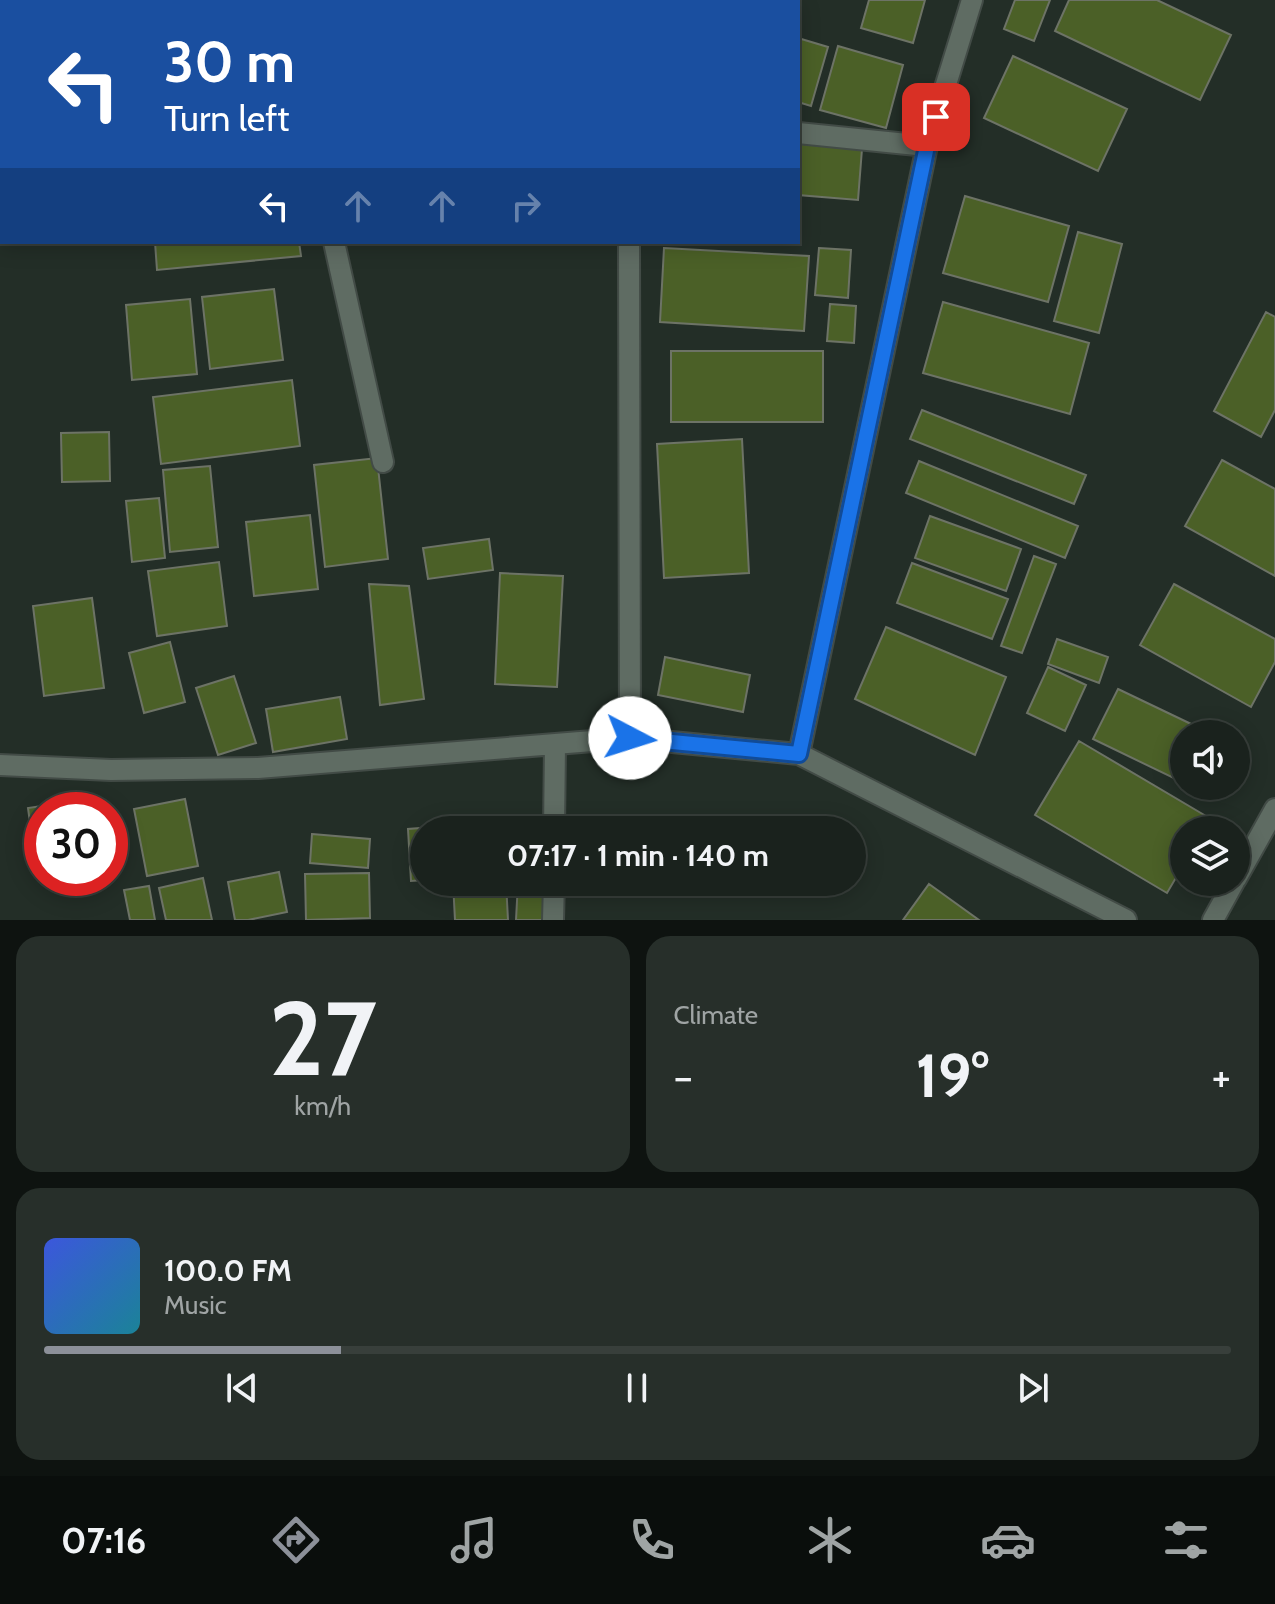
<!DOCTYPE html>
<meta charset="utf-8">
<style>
:root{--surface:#1a221d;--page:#272f2a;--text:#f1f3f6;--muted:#9fa4a4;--line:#383f3b;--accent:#8c9099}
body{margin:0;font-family:Cabin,sans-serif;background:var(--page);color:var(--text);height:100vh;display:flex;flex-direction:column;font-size:30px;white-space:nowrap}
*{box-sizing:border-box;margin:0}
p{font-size:26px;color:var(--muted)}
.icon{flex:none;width:44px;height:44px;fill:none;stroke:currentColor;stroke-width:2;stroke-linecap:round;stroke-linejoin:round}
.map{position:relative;height:920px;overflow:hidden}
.details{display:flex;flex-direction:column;gap:16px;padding:16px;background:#0e1310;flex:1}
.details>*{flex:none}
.top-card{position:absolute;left:0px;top:0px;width:800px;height:244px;box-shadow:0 4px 20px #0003,0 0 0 2px var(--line);background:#1a4fa0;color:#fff;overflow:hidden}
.tools{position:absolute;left:1170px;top:720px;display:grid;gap:16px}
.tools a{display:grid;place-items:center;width:80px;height:80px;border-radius:50%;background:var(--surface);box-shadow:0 4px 20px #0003,0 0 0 2px var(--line);font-size:40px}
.speed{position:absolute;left:24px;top:792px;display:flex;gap:16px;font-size:40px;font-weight:700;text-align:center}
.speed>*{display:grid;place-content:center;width:104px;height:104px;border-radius:50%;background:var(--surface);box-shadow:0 4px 20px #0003,0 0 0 2px var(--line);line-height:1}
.speed .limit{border:12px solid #d22;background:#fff;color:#111}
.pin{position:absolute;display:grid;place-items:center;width:68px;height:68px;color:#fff;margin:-34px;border-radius:16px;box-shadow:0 4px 12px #0006}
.me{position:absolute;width:88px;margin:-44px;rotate:95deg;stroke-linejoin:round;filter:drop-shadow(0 0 6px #0008)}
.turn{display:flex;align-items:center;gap:28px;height:168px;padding:0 32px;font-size:36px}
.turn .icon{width:104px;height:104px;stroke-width:2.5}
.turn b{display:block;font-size:56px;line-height:68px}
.lanes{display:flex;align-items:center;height:76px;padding:0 32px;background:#0003;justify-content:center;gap:40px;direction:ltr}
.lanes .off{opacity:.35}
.big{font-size:60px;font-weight:700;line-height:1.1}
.details .widget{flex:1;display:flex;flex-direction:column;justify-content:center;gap:12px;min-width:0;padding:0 28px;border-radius:24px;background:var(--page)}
.details .dial{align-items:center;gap:0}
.dial b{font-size:104px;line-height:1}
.song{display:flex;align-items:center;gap:24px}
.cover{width:96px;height:96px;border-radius:12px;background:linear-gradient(135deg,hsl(230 70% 55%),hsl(190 70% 35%))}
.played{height:8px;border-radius:4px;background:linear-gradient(90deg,var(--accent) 25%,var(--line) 25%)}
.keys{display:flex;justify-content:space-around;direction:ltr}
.heat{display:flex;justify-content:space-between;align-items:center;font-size:44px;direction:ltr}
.details .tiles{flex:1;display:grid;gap:16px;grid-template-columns:1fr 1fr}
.widget:last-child{grid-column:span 2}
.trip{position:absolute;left:410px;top:816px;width:456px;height:80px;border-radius:40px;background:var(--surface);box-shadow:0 4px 20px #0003,0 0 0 2px var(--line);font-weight:700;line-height:80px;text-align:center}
.tab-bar{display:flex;height:128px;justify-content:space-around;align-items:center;background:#0a0e0c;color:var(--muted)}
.tab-bar .icon{width:56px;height:56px}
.tab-bar .selected{color:var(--accent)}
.tab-bar b{font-size:36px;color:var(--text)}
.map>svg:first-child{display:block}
</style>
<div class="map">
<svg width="1275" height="920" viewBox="0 0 1275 920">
<rect width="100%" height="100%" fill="#232e27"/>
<path fill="#4b6027" stroke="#6d7366" stroke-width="2" d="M 47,0 L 112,0 L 112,2 L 47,2 Z
M 516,0 L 546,0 L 566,2 L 515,2 Z
M 685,0 L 770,0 L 769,2 L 684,2 Z
M 869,0 L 925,0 L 913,43 L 861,28 Z
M 1015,0 L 1050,0 L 1034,41 L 1004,29 Z
M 1069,0 L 1157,0 L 1231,35 L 1200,100 L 1055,31 Z
M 798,38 L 828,47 L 811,106 L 798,102 Z
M 838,46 L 903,65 L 886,128 L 820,110 Z
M 1013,56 L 1127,109 L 1098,171 L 984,118 Z
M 0,110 L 2,110 L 2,225 L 0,225 Z
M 798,143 L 862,149 L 858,200 L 798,195 Z
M 965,196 L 1069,226 L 1048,302 L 943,273 Z
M 1078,232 L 1122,244 L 1099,333 L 1054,321 Z
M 155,242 L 299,242 L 301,256 L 157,270 Z
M 664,248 L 809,256 L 804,331 L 660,322 Z
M 819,248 L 851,250 L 848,298 L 815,295 Z
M 274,289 L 283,360 L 210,369 L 202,297 Z
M 190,299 L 197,374 L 132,380 L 126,305 Z
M 943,302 L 1089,343 L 1070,414 L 923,373 Z
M 830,304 L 856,306 L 854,343 L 827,341 Z
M 1266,312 L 1275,317 L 1275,410 L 1261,437 L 1214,411 Z
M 671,351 L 823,351 L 823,422 L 671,422 Z
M 292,380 L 300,446 L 161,464 L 153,397 Z
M 922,410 L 1086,475 L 1074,504 L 910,439 Z
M 109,432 L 110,481 L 62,482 L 61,433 Z
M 742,439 L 749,573 L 664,578 L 657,444 Z
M 377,458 L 388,559 L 325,567 L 314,465 Z
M 1222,460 L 1275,489 L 1275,576 L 1185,526 Z
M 919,461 L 1078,526 L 1065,558 L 906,493 Z
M 210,466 L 218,547 L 170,552 L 163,470 Z
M 159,498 L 165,558 L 132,562 L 126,501 Z
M 310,515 L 318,589 L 254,596 L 246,522 Z
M 930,516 L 1021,549 L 1006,591 L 915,558 Z
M 489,539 L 493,570 L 428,579 L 423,548 Z
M 1034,556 L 1056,564 L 1022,653 L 1001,646 Z
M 219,562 L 227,626 L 157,636 L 148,571 Z
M 912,563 L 1008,599 L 992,639 L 897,603 Z
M 500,573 L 563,576 L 557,687 L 495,684 Z
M 369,584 L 409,586 L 424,699 L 380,705 Z
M 1174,584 L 1275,639 L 1275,662 L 1251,707 L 1140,645 Z
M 92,598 L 104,688 L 44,696 L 33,606 Z
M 886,627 L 1006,677 L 975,755 L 855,699 Z
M 1057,639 L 1108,657 L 1099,683 L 1048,664 Z
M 170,642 L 185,702 L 144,713 L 129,653 Z
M 665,657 L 750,675 L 743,712 L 658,695 Z
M 1048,667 L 1086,685 L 1065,731 L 1027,713 Z
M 234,676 L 256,743 L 218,755 L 196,688 Z
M 1118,689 L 1212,734 L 1184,734 L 1184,783 L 1093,739 Z
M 340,697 L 347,739 L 273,752 L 266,709 Z
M 1079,741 L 1211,819 L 1204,830 L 1184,830 L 1184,864 L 1167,893 L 1035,815 Z
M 95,798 L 97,810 L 42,810 L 42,866 L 36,867 L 28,808 Z
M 185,799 L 198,866 L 147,876 L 134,809 Z
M 446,826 L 446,830 L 424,830 L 424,880 L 411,881 L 408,829 Z
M 312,834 L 370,839 L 368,868 L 310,863 Z
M 279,872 L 287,912 L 248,920 L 235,920 L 228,882 Z
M 369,873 L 370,918 L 306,920 L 305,874 Z
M 203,878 L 212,920 L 166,920 L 159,888 Z
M 453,882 L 506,882 L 508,920 L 455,920 Z
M 518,882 L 544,882 L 543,920 L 516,920 Z
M 929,884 L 979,920 L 903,920 Z
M 149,886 L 155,920 L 130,920 L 124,890 Z"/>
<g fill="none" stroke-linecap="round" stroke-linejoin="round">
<g stroke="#424b46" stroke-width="24">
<path id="minor" d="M 301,0 L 301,2
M 639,2 L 639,0
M 798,133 L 927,146
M 334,242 L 383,462
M 629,242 L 630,738
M 799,754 L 927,146 L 972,0
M 0,765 L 111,770 L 258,768 L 630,738 L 799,754 L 1126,920
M 554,830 L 555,745
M 1236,879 L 1275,809
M 553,920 L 554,882
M 1213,920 L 1234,882"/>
</g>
<use href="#minor" stroke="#5f6c63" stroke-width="20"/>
</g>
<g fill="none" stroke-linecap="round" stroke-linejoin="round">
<g stroke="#114b97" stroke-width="20">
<path id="route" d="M 630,738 L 799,754 L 927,146 L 936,117"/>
</g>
<use href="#route" stroke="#1a73e8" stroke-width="14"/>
</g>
</svg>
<div class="tools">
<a><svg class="icon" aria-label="sound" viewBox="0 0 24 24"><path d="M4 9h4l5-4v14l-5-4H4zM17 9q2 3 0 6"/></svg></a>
<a><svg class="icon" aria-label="layers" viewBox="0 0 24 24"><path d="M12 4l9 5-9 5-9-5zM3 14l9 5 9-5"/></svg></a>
</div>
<div class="speed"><div class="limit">30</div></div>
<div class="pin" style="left:936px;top:117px;background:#d93025"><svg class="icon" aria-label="arrive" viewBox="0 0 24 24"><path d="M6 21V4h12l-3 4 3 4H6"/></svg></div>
<svg class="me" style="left:630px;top:738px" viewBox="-20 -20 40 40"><circle r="19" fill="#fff"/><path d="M0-13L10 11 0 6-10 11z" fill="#1a73e8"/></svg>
<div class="trip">07:17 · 1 min · 140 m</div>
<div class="top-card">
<div class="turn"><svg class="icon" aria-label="left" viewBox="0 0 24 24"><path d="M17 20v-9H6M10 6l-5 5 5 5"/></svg><div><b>30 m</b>Turn left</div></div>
<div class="lanes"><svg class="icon" aria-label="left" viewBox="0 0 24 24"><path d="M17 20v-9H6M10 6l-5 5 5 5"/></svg><svg class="icon off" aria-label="ahead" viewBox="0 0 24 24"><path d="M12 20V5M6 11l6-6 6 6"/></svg><svg class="icon off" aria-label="ahead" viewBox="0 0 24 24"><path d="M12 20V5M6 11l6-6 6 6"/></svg><svg class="icon off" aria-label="right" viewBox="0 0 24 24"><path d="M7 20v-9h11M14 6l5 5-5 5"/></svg></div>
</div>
</div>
<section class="details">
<div class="tiles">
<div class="widget dial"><b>27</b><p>km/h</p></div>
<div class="widget"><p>Climate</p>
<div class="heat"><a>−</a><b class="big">19°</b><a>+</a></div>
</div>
<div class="widget">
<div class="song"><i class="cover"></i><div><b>100.0 FM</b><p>Music</p></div></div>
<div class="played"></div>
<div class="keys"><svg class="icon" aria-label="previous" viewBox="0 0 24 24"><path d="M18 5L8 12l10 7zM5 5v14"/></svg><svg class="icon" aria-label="pause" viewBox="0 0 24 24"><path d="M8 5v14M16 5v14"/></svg><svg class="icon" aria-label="next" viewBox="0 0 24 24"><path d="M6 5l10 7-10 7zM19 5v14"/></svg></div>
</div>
</div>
</section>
<nav class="tab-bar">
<b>07:16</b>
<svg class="icon selected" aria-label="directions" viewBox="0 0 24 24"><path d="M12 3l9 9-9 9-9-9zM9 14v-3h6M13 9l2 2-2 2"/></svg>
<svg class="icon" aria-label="music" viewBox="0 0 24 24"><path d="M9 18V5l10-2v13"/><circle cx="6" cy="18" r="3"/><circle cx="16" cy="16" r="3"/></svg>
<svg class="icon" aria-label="phone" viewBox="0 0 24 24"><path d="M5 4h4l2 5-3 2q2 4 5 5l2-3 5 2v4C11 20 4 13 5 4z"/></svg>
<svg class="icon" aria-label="climate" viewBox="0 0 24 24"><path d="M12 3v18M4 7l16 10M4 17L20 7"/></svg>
<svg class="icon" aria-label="car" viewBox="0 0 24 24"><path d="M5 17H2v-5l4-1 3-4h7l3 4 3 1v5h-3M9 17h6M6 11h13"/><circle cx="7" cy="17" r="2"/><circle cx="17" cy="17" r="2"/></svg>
<svg class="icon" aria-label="filters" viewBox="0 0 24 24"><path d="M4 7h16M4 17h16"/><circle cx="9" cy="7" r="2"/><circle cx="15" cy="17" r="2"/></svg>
</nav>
